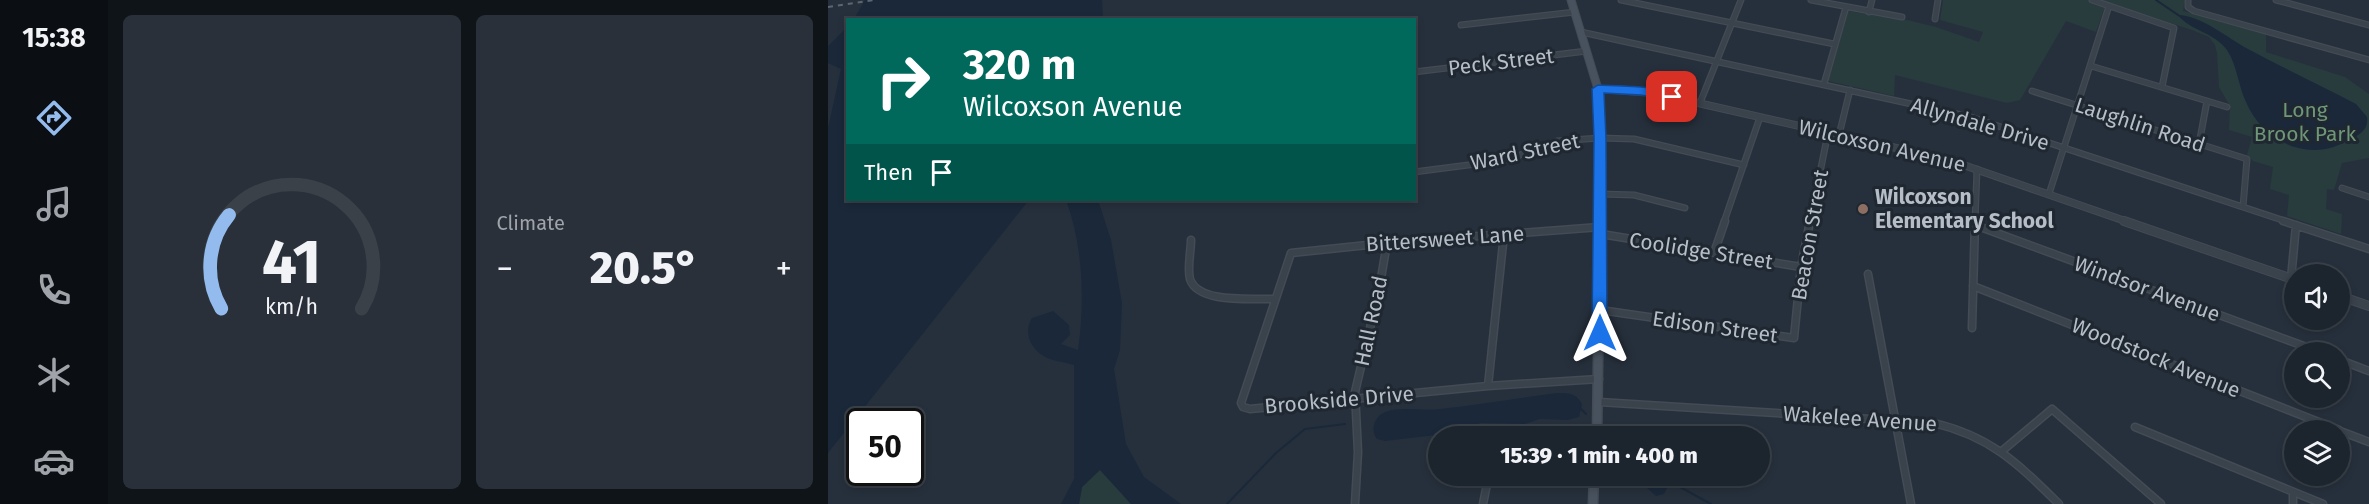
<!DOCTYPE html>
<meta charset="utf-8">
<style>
:root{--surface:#1c242d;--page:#293039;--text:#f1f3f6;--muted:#a0a4aa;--line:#3a4149;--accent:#94bbee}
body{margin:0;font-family:"Fira Sans",sans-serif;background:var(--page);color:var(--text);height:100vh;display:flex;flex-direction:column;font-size:22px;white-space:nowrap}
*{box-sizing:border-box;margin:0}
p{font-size:20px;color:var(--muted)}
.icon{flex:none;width:33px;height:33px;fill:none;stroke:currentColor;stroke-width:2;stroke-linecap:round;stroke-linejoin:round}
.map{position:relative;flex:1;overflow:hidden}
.panel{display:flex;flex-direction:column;gap:15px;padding:15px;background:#0f1419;width:720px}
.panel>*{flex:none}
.top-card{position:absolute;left:18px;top:18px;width:570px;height:183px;border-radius:0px;box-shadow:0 3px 9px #0003,0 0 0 2px var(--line);background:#00695c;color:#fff;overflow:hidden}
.buttons{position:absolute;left:1456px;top:264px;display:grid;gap:12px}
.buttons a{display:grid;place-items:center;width:66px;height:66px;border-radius:50%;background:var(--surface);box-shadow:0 3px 9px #0003,0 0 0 2px var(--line);font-size:30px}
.speed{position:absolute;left:18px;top:408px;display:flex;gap:12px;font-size:30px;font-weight:700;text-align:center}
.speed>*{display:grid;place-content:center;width:78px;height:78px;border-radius:50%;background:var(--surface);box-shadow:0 3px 9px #0003,0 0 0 2px var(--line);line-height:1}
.speed .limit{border:3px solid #111;border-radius:9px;background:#fff;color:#111}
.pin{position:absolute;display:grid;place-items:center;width:51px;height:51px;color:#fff;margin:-26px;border-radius:12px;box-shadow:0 3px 9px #0006}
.me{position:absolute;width:66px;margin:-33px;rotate:0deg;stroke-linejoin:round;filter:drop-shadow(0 0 4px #0008)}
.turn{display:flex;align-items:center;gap:21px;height:126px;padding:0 18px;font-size:27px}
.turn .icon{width:78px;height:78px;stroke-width:2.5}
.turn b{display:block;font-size:42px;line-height:51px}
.then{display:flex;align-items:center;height:57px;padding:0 18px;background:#0003;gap:12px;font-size:22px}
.big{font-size:45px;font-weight:800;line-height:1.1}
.panel .card{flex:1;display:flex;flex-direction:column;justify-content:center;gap:9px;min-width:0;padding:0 21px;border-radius:9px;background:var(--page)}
.panel .dial{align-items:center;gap:0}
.dial svg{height:156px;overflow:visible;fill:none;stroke:var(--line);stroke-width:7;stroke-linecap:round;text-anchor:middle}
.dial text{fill:var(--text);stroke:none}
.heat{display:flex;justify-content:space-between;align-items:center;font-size:33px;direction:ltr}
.panel .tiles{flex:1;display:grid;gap:15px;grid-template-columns:repeat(2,1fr)}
.trip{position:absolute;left:600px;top:426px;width:342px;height:60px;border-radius:30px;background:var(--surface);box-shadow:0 3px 9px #0003,0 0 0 2px var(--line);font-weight:800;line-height:60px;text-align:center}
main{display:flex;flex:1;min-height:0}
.tab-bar{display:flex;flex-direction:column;width:108px;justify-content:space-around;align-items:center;background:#0b0e12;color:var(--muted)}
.tab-bar .icon{width:42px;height:42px}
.tab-bar .selected{color:var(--accent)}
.tab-bar b{font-size:27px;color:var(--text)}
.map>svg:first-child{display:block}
</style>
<main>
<nav class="tab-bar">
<b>15:38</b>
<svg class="icon selected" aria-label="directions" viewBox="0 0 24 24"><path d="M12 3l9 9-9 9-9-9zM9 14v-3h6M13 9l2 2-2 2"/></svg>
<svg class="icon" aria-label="music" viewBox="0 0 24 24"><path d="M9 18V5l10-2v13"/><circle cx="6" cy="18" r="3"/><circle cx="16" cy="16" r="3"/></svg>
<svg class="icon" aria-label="phone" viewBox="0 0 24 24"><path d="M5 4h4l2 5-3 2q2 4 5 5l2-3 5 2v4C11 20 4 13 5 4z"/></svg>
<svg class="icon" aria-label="climate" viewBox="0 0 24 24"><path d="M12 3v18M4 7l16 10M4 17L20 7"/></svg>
<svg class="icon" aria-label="car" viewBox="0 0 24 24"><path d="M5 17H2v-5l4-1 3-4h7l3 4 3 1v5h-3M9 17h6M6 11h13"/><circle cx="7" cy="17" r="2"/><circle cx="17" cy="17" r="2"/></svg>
</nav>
<section class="panel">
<div class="tiles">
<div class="card dial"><svg viewBox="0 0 100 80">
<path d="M14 69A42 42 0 1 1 86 69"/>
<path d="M14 69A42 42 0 0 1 18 21" stroke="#94bbee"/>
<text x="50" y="56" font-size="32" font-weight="700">41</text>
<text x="50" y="72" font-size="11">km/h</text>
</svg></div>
<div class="card"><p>Climate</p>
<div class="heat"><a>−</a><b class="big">20.5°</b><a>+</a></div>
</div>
</div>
</section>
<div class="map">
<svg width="1541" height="504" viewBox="0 0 1541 504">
<rect width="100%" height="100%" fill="#26303c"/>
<path fill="#283b3d" d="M 1115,0 L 1357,0 L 1355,11 L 1438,34 L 1438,52 L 1517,77 L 1541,94 L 1541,158 L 1514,163 L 1506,190 L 1499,189 L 1498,209 L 1514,214 L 1513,234 L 1459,216 L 1461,195 L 1442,189 L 1445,167 L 1425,161 L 1419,155 L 1424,137 L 1401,130 L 1402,106 L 1391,87 L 1389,53 L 1387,45 L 1381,37 L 1364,30 L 1276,2 L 1276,10 L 1268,32 L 1238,21 L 1192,100 L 1179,103 L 1067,75 L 1066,96 L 1000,81 L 1020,11 L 1044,15 L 1046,12 L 1108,27 L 1151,42 L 1155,32 L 1112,20 Z
M 272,469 L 303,504 L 251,504 L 254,487 Z"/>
<path fill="#1a2839" d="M 37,0 L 274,0 L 275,19 L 26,19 Z
M 1353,15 C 1378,19 1398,37 1420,49 C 1455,68 1492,85 1528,104 L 1539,117 C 1541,132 1528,136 1517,142 C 1478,163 1434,140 1418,102 C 1410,85 1409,65 1399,50 C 1386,32 1363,31 1351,16 Z
M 19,27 L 20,200 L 201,200 L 0,453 L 0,128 L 13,69 L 0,63 L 0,46 Z
M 238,200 L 270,200 L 283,240 L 294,303 L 292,350 L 286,369 L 298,444 L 316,477 L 353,504 L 303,504 L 272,470 L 254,487 L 251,504 L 233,504 L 246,479 L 246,365 C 237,362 222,361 214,355 C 201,346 196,331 204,318 L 225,311 L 241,325 L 242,335 L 233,344 L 250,350 C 257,301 255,246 238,200 Z
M 729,393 C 741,393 748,393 754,404 L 751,417 L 740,420 L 712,419 L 697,424 L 653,423 L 608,435 L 557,441 L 549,439 C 542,430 546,417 557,412 C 571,406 596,411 612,409 C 651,405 690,398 729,393 Z
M 806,476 L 840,476 L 842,482 L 836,494 L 828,496 Z"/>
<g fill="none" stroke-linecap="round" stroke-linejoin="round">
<path stroke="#1a2839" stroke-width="2" d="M 1328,0 L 1353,17
M 752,408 L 758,414
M 841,481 L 883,504
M 399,504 L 448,453 L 477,429 L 517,424"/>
<g stroke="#434b55" stroke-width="7">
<path id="minor-far1" d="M 793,0 L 1006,44
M 983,0 L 1074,17
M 1264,0 L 1346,28 L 1334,87
M 1360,0 L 1360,7 L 1366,11 L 1541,60
M 1448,0 L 1541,25
M 1041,12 L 1044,0
M 1107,19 L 1110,0
M 633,25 L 747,12
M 753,32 L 1143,117 L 1460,222
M 1263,66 L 1399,107
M 586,72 L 759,51
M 996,84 L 1018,7
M 1204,91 L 1419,159 L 1415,207
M 872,103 L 913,0
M 1011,135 L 1022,90
M 1371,144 L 1379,101
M 586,172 L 679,160 L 729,141 L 772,138 L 806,139 L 916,165
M 1514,188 L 1541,197
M 772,194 L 806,195 L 857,208
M 1221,194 L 1281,6
M 896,222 L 932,117
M 982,222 L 1000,133
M 1147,222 L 1149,169"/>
</g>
<g stroke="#434b55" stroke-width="9">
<path id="minor" d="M 1455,221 L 1541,249
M 1147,225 L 1492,352
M 773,234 L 973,267
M 363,240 C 363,251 359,268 362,279 C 370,304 424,298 446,299
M 886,253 L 897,221
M 1040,274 L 1083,504
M 1463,279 L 1468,225
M 1145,286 L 1511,430
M 772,310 L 966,338 L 973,267 L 982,221
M 1144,328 L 1147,221
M 1512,360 L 1541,371
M 771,379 L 660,386 L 422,409 L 415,407 L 413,403 L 463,253 L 559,243 L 772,227
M 660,386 L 676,234
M 771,402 L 1106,423 C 1164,437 1190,464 1231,504
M 1307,427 L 1495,504
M 1512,431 L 1541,442
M 1174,451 L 1224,409 L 1333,504
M 1465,492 L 1465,504
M 527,504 L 530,452 L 527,392 L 551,290 L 559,243
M 655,504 L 659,484"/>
</g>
<g stroke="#434b55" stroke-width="8">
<path id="tertiary-far1" d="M 770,89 L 826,93 L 1121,160 L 1300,222"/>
</g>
<g stroke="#434b55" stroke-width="10">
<path id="tertiary" d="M 1296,221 L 1467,280
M 1512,296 L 1541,306"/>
</g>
<g stroke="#434b55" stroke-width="9">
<path id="secondary-far1" d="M 743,0 L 770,89 L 772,222"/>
</g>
<g stroke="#434b55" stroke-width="11">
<path id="secondary" d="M 769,436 L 772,221
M 765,504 L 766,476"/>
</g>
<use href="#minor-far1" stroke="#3a424c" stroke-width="4.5"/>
<use href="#minor" stroke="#3a424c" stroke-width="6"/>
<use href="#tertiary-far1" stroke="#3a424c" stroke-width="6"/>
<use href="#tertiary" stroke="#3a424c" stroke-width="8"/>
<use href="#secondary-far1" stroke="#48525e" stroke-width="7"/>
<use href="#secondary" stroke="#48525e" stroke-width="8"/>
<path stroke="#5c6672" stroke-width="2" stroke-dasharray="5 5" stroke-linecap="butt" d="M 0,7 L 46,0"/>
</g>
<path fill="#1a73e8" stroke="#114b97" stroke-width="1.5" d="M 770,85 C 788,86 838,85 850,97 L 844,101 L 813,95 L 776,93 L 778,138 L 779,333 L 777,337 L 772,339 L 766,337 L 764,333 L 766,138 L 764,89 Z"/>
<circle fill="#8d6e63" stroke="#1f2731" stroke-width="2" cx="1035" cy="209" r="6"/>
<g text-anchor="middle" stroke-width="6" stroke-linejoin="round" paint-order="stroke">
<g font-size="21" fill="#b6bdc7" stroke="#1f2731">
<text transform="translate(673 62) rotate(-7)" y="7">Peck Street</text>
<text transform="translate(1152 124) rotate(16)" y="7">Allyndale Drive</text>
<text transform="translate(1312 125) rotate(18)" y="7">Laughlin Road</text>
<text transform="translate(1054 146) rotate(13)" y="7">Wilcoxson Avenue</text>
<text transform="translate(697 152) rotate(-12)" y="7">Ward Street</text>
<text transform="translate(982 235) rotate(-80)" y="7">Beacon Street</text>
<text transform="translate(617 239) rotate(-4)" y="7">Bittersweet Lane</text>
<text transform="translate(873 251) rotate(9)" y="7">Coolidge Street</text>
<text transform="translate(1319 289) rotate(20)" y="7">Windsor Avenue</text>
<text transform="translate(543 321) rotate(-78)" y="7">Hall Road</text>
<text transform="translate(887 327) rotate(8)" y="7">Edison Street</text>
<text transform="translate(1328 358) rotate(22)" y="7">Woodstock Avenue</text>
<text transform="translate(511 400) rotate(-5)" y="7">Brookside Drive</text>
<text transform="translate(1032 419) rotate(4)" y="7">Wakelee Avenue</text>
</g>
<g font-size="21" fill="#6f9676" stroke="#1f2731">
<text x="1477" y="117">Long<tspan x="1477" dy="24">Brook Park</tspan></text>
</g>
<g font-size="21" font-weight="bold" fill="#b6bdc7" stroke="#1f2731" text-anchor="start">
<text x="1047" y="204">Wilcoxson<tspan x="1047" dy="24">Elementary School</tspan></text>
</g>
</g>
</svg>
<div class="buttons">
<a><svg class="icon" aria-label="sound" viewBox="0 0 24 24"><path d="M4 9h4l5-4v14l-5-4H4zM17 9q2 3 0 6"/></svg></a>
<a><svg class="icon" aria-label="search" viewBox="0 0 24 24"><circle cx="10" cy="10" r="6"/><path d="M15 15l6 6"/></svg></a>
<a><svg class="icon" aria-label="layers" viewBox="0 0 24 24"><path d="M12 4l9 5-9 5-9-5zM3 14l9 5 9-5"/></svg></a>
</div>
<div class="speed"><div class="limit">50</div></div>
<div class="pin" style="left:844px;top:97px;background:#d93025"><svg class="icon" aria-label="arrive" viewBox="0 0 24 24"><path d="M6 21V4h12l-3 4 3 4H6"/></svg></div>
<svg class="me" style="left:772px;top:333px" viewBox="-20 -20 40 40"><path d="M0-17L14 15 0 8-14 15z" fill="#1a73e8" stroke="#fff" stroke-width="4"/></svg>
<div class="trip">15:39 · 1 min · 400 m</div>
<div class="top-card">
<div class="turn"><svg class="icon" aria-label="right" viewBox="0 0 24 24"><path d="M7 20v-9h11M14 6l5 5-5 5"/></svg><div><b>320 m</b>Wilcoxson Avenue</div></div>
<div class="then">Then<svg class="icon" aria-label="arrive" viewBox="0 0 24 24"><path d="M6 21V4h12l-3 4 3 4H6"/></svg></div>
</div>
</div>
</main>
